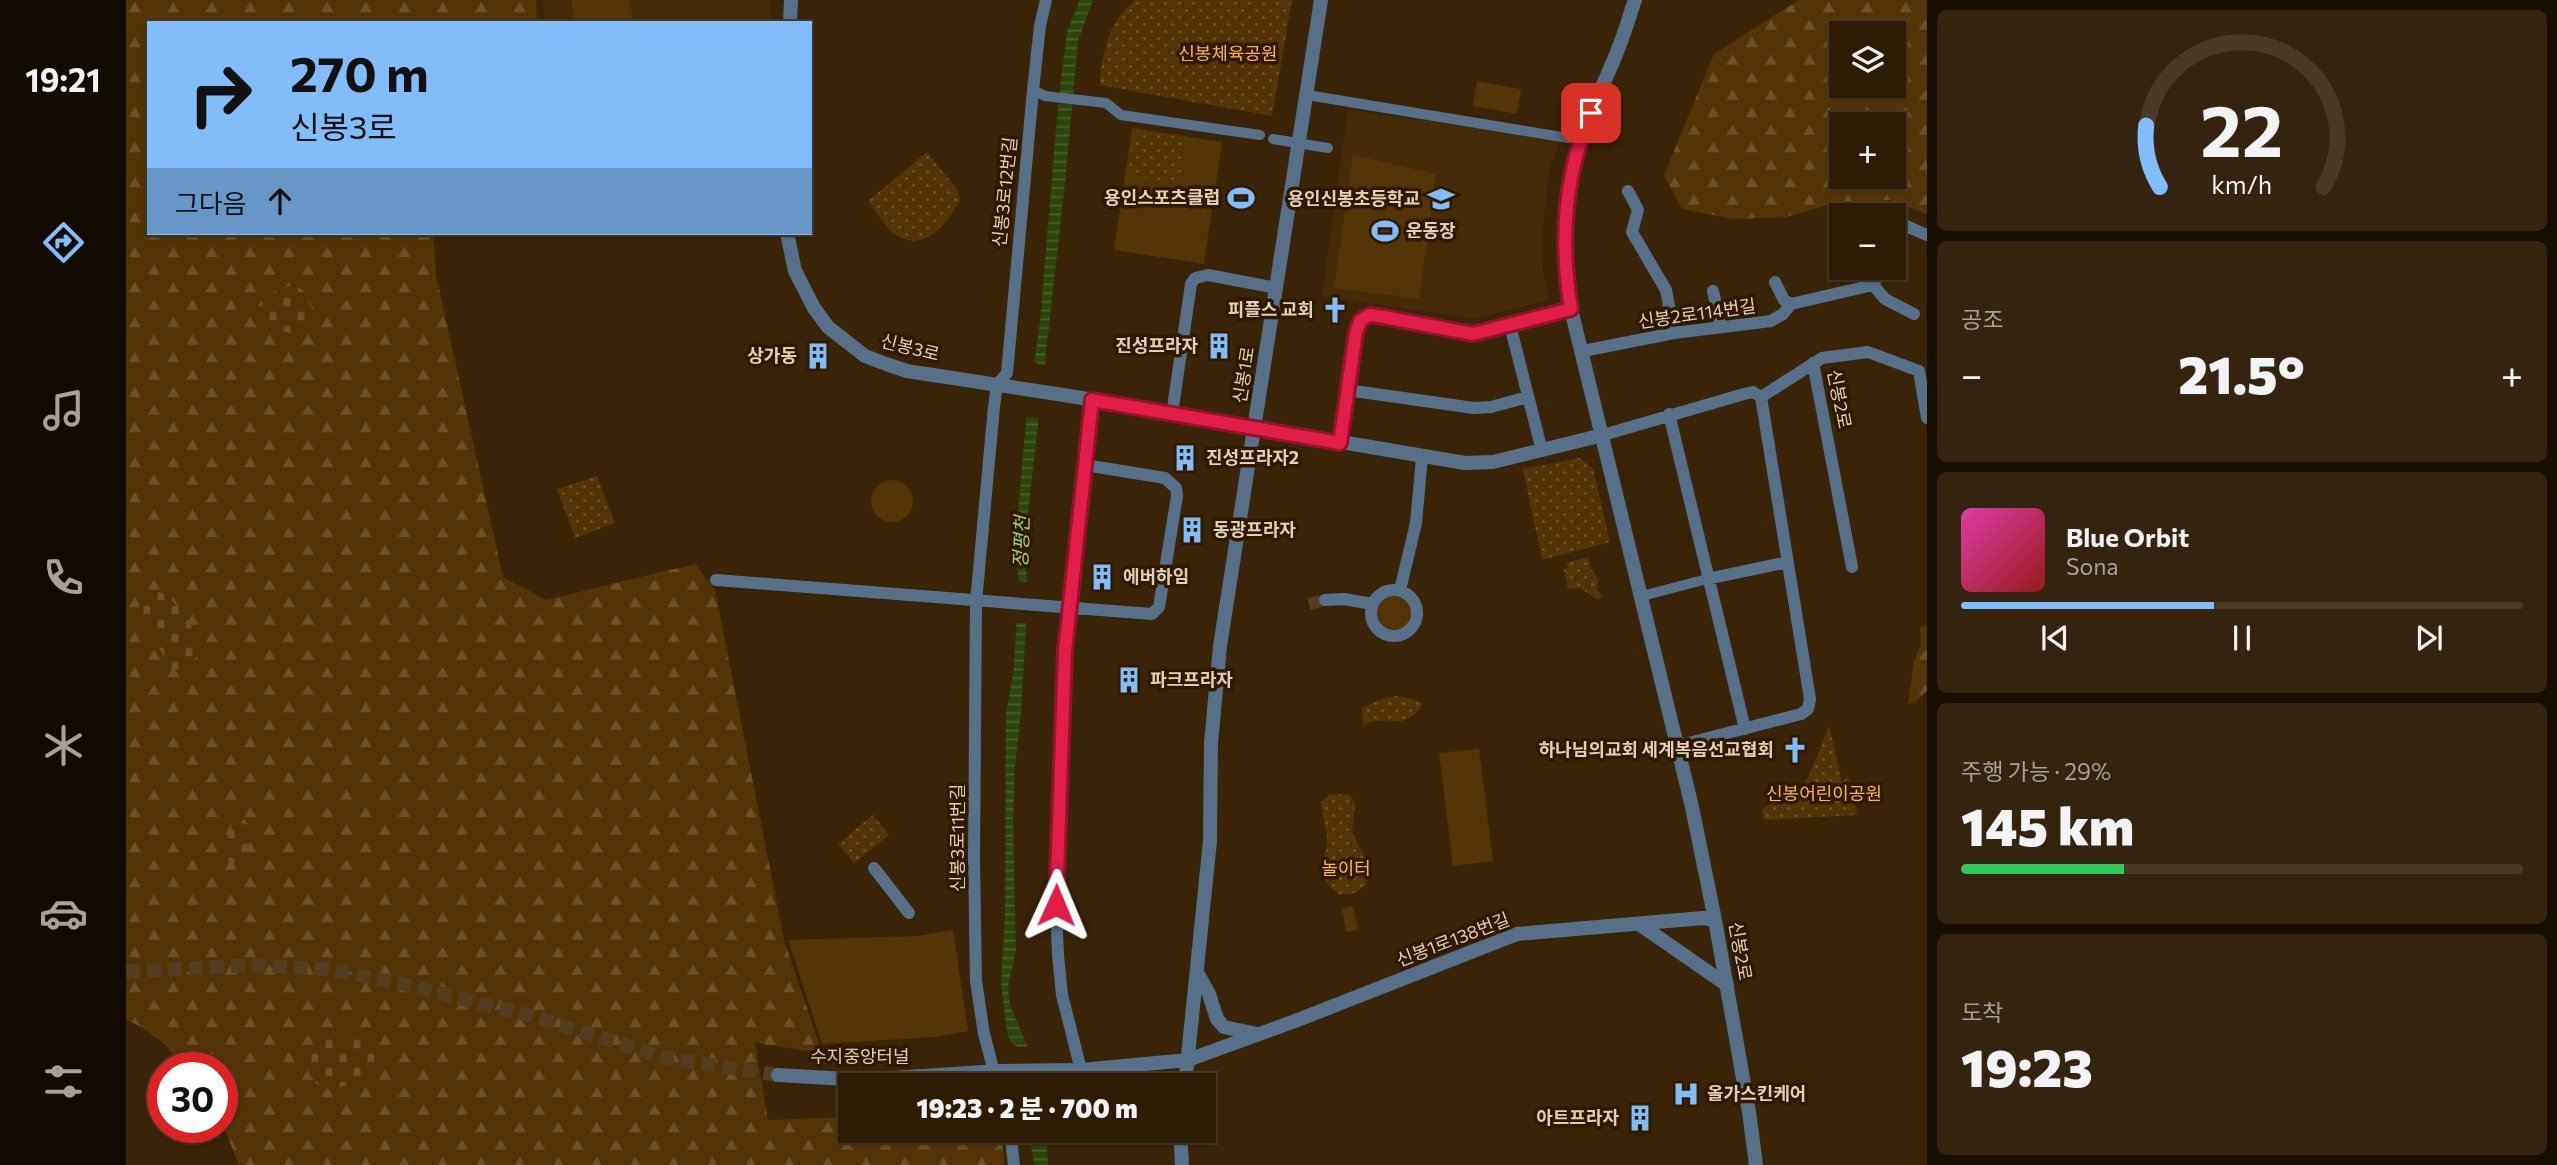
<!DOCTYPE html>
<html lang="ko">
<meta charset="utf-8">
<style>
:root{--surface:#2c1b05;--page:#34240f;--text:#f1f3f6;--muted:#a6a19a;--line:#483927;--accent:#81bdfa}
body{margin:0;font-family:Commissioner,"Noto Sans KR",sans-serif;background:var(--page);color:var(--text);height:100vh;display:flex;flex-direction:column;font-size:26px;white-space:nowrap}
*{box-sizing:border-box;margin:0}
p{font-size:23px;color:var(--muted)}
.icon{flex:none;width:38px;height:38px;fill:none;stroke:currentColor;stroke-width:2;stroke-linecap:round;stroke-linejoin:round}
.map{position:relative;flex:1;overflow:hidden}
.sheet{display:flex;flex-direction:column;gap:10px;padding:10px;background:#180f03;width:630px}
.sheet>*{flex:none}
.guide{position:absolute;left:21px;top:21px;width:665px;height:214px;border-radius:0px;box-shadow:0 2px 5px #0004,0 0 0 2px var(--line);background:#81bdfa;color:#111;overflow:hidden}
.controls{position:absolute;left:1703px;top:21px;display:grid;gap:14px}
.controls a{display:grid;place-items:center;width:77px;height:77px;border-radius:0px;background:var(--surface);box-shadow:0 2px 5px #0004,0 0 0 2px var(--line);font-size:35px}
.speed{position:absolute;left:21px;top:1052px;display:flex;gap:14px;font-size:35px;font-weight:700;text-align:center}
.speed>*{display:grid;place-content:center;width:91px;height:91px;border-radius:50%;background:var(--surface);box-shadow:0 2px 5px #0004,0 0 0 2px var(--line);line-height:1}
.speed .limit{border:10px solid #d22;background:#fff;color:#111}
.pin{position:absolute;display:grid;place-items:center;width:60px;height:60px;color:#fff;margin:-30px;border-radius:14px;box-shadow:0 4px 10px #0006}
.me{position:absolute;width:77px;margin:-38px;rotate:1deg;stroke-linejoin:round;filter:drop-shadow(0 0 5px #0008)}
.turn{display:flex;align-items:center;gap:24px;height:147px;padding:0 28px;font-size:32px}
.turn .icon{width:91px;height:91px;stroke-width:2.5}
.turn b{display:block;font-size:49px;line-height:60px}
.then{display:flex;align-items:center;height:66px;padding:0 28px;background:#0003;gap:14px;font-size:26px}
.big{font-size:52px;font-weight:800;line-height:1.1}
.sheet .widget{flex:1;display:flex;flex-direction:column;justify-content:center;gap:10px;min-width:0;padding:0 24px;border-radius:10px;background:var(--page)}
.sheet .dial{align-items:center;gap:0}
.dial svg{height:182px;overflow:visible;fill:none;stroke:var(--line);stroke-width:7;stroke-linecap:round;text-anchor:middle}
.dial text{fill:var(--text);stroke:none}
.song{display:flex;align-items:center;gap:21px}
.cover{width:84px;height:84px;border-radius:10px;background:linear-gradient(135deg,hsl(320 70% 55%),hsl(0 70% 35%))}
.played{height:7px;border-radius:4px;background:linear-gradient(90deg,var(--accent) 45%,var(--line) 45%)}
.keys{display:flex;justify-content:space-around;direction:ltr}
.heat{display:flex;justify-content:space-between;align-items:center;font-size:38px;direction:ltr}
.charge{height:10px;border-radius:5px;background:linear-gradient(90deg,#34c759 29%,var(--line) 0)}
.trip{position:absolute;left:712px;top:1073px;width:378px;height:70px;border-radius:0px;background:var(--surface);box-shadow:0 2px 5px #0004,0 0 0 2px var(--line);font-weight:800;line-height:70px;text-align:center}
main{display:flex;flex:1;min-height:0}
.dock{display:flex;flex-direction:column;width:126px;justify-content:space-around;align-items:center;background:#120b02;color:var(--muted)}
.dock .icon{width:49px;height:49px}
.dock .current{color:var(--accent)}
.dock b{font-size:32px;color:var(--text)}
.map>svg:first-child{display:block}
</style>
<main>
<nav class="dock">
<b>19:21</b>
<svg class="icon current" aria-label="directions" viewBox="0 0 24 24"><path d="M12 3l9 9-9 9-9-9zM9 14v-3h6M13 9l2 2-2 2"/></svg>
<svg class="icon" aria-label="music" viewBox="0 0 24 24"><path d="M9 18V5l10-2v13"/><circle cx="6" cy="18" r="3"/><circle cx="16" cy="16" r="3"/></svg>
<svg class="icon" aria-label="phone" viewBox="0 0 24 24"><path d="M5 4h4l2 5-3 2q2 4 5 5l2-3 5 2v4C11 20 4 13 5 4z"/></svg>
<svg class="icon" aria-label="climate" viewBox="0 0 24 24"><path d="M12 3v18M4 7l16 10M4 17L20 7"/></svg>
<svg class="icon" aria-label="car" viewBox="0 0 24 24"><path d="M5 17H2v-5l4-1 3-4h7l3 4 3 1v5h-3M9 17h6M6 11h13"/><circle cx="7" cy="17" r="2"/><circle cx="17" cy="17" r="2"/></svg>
<svg class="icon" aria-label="filters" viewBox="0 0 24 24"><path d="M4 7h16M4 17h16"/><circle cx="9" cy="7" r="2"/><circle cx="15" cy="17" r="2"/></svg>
</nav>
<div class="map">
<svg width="1801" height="1165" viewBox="0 0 1801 1165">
<defs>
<pattern id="forest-firs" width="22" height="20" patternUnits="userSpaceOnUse" patternTransform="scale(1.75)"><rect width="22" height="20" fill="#533405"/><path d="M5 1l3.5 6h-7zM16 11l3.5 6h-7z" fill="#6b5028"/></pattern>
<pattern id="cemetery-stones" width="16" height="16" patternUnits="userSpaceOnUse" patternTransform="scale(1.75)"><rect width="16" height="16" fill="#533405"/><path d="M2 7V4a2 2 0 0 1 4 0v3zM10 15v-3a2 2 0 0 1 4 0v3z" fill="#6b5028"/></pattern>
<pattern id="park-dots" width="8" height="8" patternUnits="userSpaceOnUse" patternTransform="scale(1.75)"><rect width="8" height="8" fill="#533405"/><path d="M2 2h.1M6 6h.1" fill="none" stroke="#6b5028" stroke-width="1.8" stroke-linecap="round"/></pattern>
<pattern id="water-rules" width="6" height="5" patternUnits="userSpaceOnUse" patternTransform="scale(1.75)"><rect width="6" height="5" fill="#2c4508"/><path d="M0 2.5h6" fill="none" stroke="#4a5f2a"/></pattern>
</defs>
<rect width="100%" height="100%" fill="#3a2407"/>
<path fill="#442a07" d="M 417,0 L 644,0 L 644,23 L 418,23 Z
M 1222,110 L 1435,139 L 1423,171 L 1417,227 L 1417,269 L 1423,300 L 1349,319 L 1196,296 Z"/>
<path fill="#533405" d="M 445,0 L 503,0 L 508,23 L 449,23 Z
M 1351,81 L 1395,89 L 1391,114 L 1347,106 Z
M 1006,128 L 1096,142 L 1078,264 L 988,250 Z
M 1227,155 L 1310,174 L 1293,299 L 1208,288 Z
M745 501a21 21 0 1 1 42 0a21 21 0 1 1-42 0Z
M1246 613a22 22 0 1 1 44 0a22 22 0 1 1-44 0Z
M 1353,749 L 1367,861 L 1327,866 L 1313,753 Z
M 1227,906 L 1232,930 L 1220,932 L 1216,908 Z
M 827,930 L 842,1031 L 807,1037 L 696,1044 L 662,940 L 791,936 Z"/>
<path fill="url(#forest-firs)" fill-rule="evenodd" d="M 0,0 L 410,0 L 411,23 L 23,23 L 23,233 L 307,233 L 310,275 L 377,577 L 420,600 L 569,564 L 589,590 L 658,940 L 696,1053 L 629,1043 L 642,1120 L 724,1117 L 724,1130 L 876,1131 L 878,1165 L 113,1165 L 96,1122 L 96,1068 L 60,1067 C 42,1047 26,1030 0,1020 Z
M 1673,0 L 1801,0 L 1801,214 L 1764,200 L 1709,203 L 1660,217 L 1607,219 L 1556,209 L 1538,175 L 1588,54 ZM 1715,33 L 1768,33 L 1768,86 L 1715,86 ZM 1715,124 L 1768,124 L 1768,177 L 1715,177 Z
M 1801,625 L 1801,691 L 1789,702 L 1782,704 L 1788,661 L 1795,645 L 1794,627 Z"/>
<path fill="url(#cemetery-stones)" d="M 166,285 L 177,290 L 188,312 L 186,327 C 170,340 149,330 134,320 L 132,305 L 146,292 Z
M 29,590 C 46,593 77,635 72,652 C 70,660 63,665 57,670 L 46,669 L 41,662 L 12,611 C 13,599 19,595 29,590 Z
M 118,819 L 125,828 C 124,843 120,858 106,865 L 99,857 L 100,842 L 106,826 Z
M 226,1033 C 243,1034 259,1041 254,1061 C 237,1077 219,1092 195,1088 C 184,1078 176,1065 180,1050 C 192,1037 208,1035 226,1033 Z"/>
<path fill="url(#park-dots)" d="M 1010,0 L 1166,0 L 1146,116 L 974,85 C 976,52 982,21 1010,0 Z
M 1008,130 L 1060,138 L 1054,183 L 1002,176 Z
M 801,152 L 830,188 L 834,200 C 821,225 796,256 766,232 C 757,224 750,211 742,201 Z
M 1454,458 L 1467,469 L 1484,542 L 1416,560 L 1397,469 Z
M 471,476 L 489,523 L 449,538 L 431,489 Z
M 1462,557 L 1464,567 L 1472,579 L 1471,589 L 1476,596 L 1472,600 L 1454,588 L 1442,589 L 1438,569 L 1442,568 L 1441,563 Z
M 1269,696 L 1286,699 L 1297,704 C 1275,737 1259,710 1237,726 L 1236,708 L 1253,700 Z
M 1703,726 L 1716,782 L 1722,776 L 1731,815 L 1638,820 L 1636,809 L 1675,787 L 1682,778 Z
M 1204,794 L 1224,795 L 1229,803 L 1226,833 L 1241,860 L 1243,876 L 1240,885 L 1227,894 L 1212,894 C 1181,869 1204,862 1201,836 C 1200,824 1195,814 1195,802 Z
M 747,815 L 763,835 L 728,863 L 712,844 Z"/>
<path fill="url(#water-rules)" d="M 954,0 L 967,0 L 952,41 L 939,183 L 898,549 L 902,590 L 895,713 L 889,766 L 887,821 L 890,951 L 882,986 L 884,1005 L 903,1050 L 893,1085 L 880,1025 L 875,983 L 879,915 L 880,715 L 888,668 L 893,578 L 889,550 L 900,419 L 914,322 L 932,106 L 941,31 Z
M 903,1131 L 920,1131 L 922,1165 L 908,1165 Z"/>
<path fill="#3a2407" d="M 905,361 L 923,367 L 917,418 L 897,417 Z
M 889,580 L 905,583 L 903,623 L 887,623 Z
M 879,1038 L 892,1047 L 905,1046 L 908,1062 L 917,1085 L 889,1085 Z"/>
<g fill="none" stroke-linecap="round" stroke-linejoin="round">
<path stroke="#533e22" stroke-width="12" stroke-dasharray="12 6" stroke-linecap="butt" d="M 1183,604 L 1199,600"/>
<path stroke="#533e22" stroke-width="14" stroke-dasharray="14 7" stroke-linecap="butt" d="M 0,972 L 126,965 L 200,969 L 273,983 L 402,1015 L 541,1058 L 652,1075"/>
<path stroke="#57708a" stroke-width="10" d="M 907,90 L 919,96 L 980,103 L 995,115 L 1134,135
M 1181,95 L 1454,140
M 1147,139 L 1202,148
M 1516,596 L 1581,579"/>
<path stroke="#57708a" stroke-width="12" d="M 1502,191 L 1512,210 L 1506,232 L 1540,290 L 1548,333
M 1768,248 L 1780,226 L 1801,235
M 1649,282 L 1658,300 L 1665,304
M 1747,285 L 1759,299 L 1788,314
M 1587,291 L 1594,326
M 1384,325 L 1416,451
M 1457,351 L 1548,333 L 1645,321 L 1657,314 L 1665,304 L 1747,285 L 1756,268
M 1687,363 L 1726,567
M 1221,390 L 1348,408 L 1365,407 L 1402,397
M 1635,397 L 1696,358 L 1742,352 L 1793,371 L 1801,418
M 1046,414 L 1065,284 L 1069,278 L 1082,275 L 1151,288
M 1543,414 L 1619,729
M 1477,435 L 1618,394 L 1627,392 L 1635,397 L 1684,699 L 1682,709 L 1675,714 L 1551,746
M 1214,443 L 1230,332 L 1235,320 L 1244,315 L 1258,317 L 1347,334 L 1445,309
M 1581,579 L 1662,562
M 590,580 L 1026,614 L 1033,607 L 1051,496 L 1050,488 L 1039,478 L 959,465
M1245 613a23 23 0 1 1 46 0a23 23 0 1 1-46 0Z
M 1274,590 L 1290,523 L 1296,457
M 1199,600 L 1218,599 L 1246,604
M 748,868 L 783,913
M 955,1070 L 936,995 L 932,955 L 930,906 L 939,651 L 966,400
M 868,1072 L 858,1034 L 850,981 L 848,859 L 850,602 L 868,407 L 871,385 L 881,373 L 907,90 L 914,26 L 920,0
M 884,1130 L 888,1165"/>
<path stroke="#57708a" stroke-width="14" d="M 1509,0 C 1505,10 1503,20 1499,30 C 1487,68 1467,102 1454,139 C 1435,193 1436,254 1445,309 L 1566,807 L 1589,920 L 1623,1112 L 1630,1165
M 664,23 L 665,0
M 661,233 L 669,271 L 688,308 L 702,327 L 739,356 L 760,364 L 781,371 L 944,396 L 1339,463 L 1367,462 L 1477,435
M 1513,924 L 1601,985
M 1071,972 L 1083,994 L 1091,1019 L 1098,1027 L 1131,1034
M 652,1075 L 737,1080 L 872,1071 L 955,1070 L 1062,1060 L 1169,1021 L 1391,934 L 1577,918 L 1589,920
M 1059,1085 L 1084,841 L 1085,743 L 1094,646 L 1195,0
M 1054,1130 L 1056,1165"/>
</g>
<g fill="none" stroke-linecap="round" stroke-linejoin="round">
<g stroke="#92132f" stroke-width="18">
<path id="route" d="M 930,905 L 939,651 L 966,400 L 1214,443 L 1230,332 L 1235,320 L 1244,315 L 1258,317 L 1347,334 L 1445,309 C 1434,242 1438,175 1465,113"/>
</g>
<use href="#route" stroke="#e11d48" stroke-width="12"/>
</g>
<defs>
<g id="stadium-bare" transform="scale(2.1)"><path d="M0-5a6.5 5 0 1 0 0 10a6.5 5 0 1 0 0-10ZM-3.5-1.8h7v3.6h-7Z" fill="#81bdfa" stroke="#2f1a00" stroke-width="2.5" paint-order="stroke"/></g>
<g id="school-bare" transform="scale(2.1)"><path d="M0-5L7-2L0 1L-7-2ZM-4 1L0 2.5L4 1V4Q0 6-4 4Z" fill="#81bdfa" stroke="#2f1a00" stroke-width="2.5" paint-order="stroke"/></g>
<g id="church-bare" transform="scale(2.1)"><path d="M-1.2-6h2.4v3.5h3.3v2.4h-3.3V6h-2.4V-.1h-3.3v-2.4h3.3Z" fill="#81bdfa" stroke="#2f1a00" stroke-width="2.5" paint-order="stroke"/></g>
<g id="building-bare" transform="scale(2.1)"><path d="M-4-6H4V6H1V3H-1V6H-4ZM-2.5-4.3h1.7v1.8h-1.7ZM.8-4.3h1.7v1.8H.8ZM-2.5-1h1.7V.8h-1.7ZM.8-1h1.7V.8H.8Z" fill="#81bdfa" stroke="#2f1a00" stroke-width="2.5" paint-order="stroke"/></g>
<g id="hospital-bare" transform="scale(2.1)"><path d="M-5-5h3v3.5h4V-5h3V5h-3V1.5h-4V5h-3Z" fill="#81bdfa" stroke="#2f1a00" stroke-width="2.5" paint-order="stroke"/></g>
</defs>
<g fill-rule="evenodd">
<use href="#stadium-bare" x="1115" y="198"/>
<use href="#school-bare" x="1315" y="199"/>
<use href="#stadium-bare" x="1259" y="231"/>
<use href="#church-bare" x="1209" y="310"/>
<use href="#building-bare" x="1093" y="346"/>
<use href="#building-bare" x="692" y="356"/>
<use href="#building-bare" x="1059" y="458"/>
<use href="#building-bare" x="1066" y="530"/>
<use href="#building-bare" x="976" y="577"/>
<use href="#building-bare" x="1003" y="680"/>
<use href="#church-bare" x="1669" y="750"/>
<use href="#hospital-bare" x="1560" y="1094"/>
<use href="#building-bare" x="1514" y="1118"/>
</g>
<g text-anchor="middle" stroke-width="7" stroke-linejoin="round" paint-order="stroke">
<g font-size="18" fill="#feb352" stroke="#2f1a00">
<text x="1102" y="60">신봉체육공원</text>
<text x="1698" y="800">신봉어린이공원</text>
<text x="1220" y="875">놀이터</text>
</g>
<g font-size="18" fill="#e1cfbc" stroke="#2f1a00">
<text transform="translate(879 192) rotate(-84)" y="6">신봉3로12번길</text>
<text transform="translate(1571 314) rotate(-8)" y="6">신봉2로114번길</text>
<text transform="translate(784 348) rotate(14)" y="6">신봉3로</text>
<text transform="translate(1118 375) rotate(-81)" y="6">신봉1로</text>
<text transform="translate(1713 399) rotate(79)" y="6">신봉2로</text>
<text transform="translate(832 838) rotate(-90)" y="6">신봉3로11번길</text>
<text transform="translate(1327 940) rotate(-21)" y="6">신봉1로138번길</text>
<text transform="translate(1614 951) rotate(80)" y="6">신봉2로</text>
<text x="734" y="1063">수지중앙터널</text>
</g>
<g font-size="18" font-weight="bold" fill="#e1cfbc" stroke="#2f1a00" text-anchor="end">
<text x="1094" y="204">용인스포츠클럽</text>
<text x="1294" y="205">용인신봉초등학교</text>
<text x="1280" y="237" text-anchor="start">운동장</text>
<text x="1188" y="316">피플스 교회</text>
<text x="1072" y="352">진성프라자</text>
<text x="671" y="362">상가동</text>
<text x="1080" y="464" text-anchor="start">진성프라자2</text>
<text x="1087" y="536" text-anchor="start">동광프라자</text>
<text x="997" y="583" text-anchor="start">에버하임</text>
<text x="1024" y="686" text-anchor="start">파크프라자</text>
<text x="1648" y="756">하나님의교회 세계복음선교협회</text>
<text x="1581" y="1100" text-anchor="start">올가스킨케어</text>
<text x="1493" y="1124">아트프라자</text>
</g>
<g font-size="19" font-style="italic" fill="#a0d16b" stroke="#2f1a00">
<text transform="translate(895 542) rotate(-88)" y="7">정평천</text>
</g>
</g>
</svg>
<div class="controls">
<a><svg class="icon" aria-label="layers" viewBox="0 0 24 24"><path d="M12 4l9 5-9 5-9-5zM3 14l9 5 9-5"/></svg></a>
<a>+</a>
<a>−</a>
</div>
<div class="speed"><div class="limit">30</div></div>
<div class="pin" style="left:1465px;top:113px;background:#d93025"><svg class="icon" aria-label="arrive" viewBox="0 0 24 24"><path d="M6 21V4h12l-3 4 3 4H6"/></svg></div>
<svg class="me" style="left:930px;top:905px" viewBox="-20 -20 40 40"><path d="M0-17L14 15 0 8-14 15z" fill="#e11d48" stroke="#fff" stroke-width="4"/></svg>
<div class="trip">19:23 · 2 분 · 700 m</div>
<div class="guide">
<div class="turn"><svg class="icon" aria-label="right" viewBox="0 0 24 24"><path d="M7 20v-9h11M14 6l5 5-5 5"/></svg><div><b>270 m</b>신봉3로</div></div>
<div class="then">그다음<svg class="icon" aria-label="ahead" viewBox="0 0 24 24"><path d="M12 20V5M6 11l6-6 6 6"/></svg></div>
</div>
</div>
<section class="sheet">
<div class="widget dial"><svg viewBox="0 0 100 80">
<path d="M14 69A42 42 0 1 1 86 69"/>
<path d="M14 69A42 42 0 0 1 8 42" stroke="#81bdfa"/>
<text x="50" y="56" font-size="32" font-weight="700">22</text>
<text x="50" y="72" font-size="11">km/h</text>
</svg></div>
<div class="widget"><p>공조</p>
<div class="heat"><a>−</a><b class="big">21.5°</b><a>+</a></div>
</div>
<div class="widget">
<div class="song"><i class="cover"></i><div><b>Blue Orbit</b><p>Sona</p></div></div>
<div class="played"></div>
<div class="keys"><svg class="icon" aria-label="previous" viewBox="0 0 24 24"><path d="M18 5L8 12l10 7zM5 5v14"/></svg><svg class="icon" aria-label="pause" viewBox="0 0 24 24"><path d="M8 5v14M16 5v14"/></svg><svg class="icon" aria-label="next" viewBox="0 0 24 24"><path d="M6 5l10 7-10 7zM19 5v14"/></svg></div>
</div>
<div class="widget"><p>주행 가능 · 29%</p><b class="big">145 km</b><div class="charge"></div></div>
<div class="widget"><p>도착</p><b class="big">19:23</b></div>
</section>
</main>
